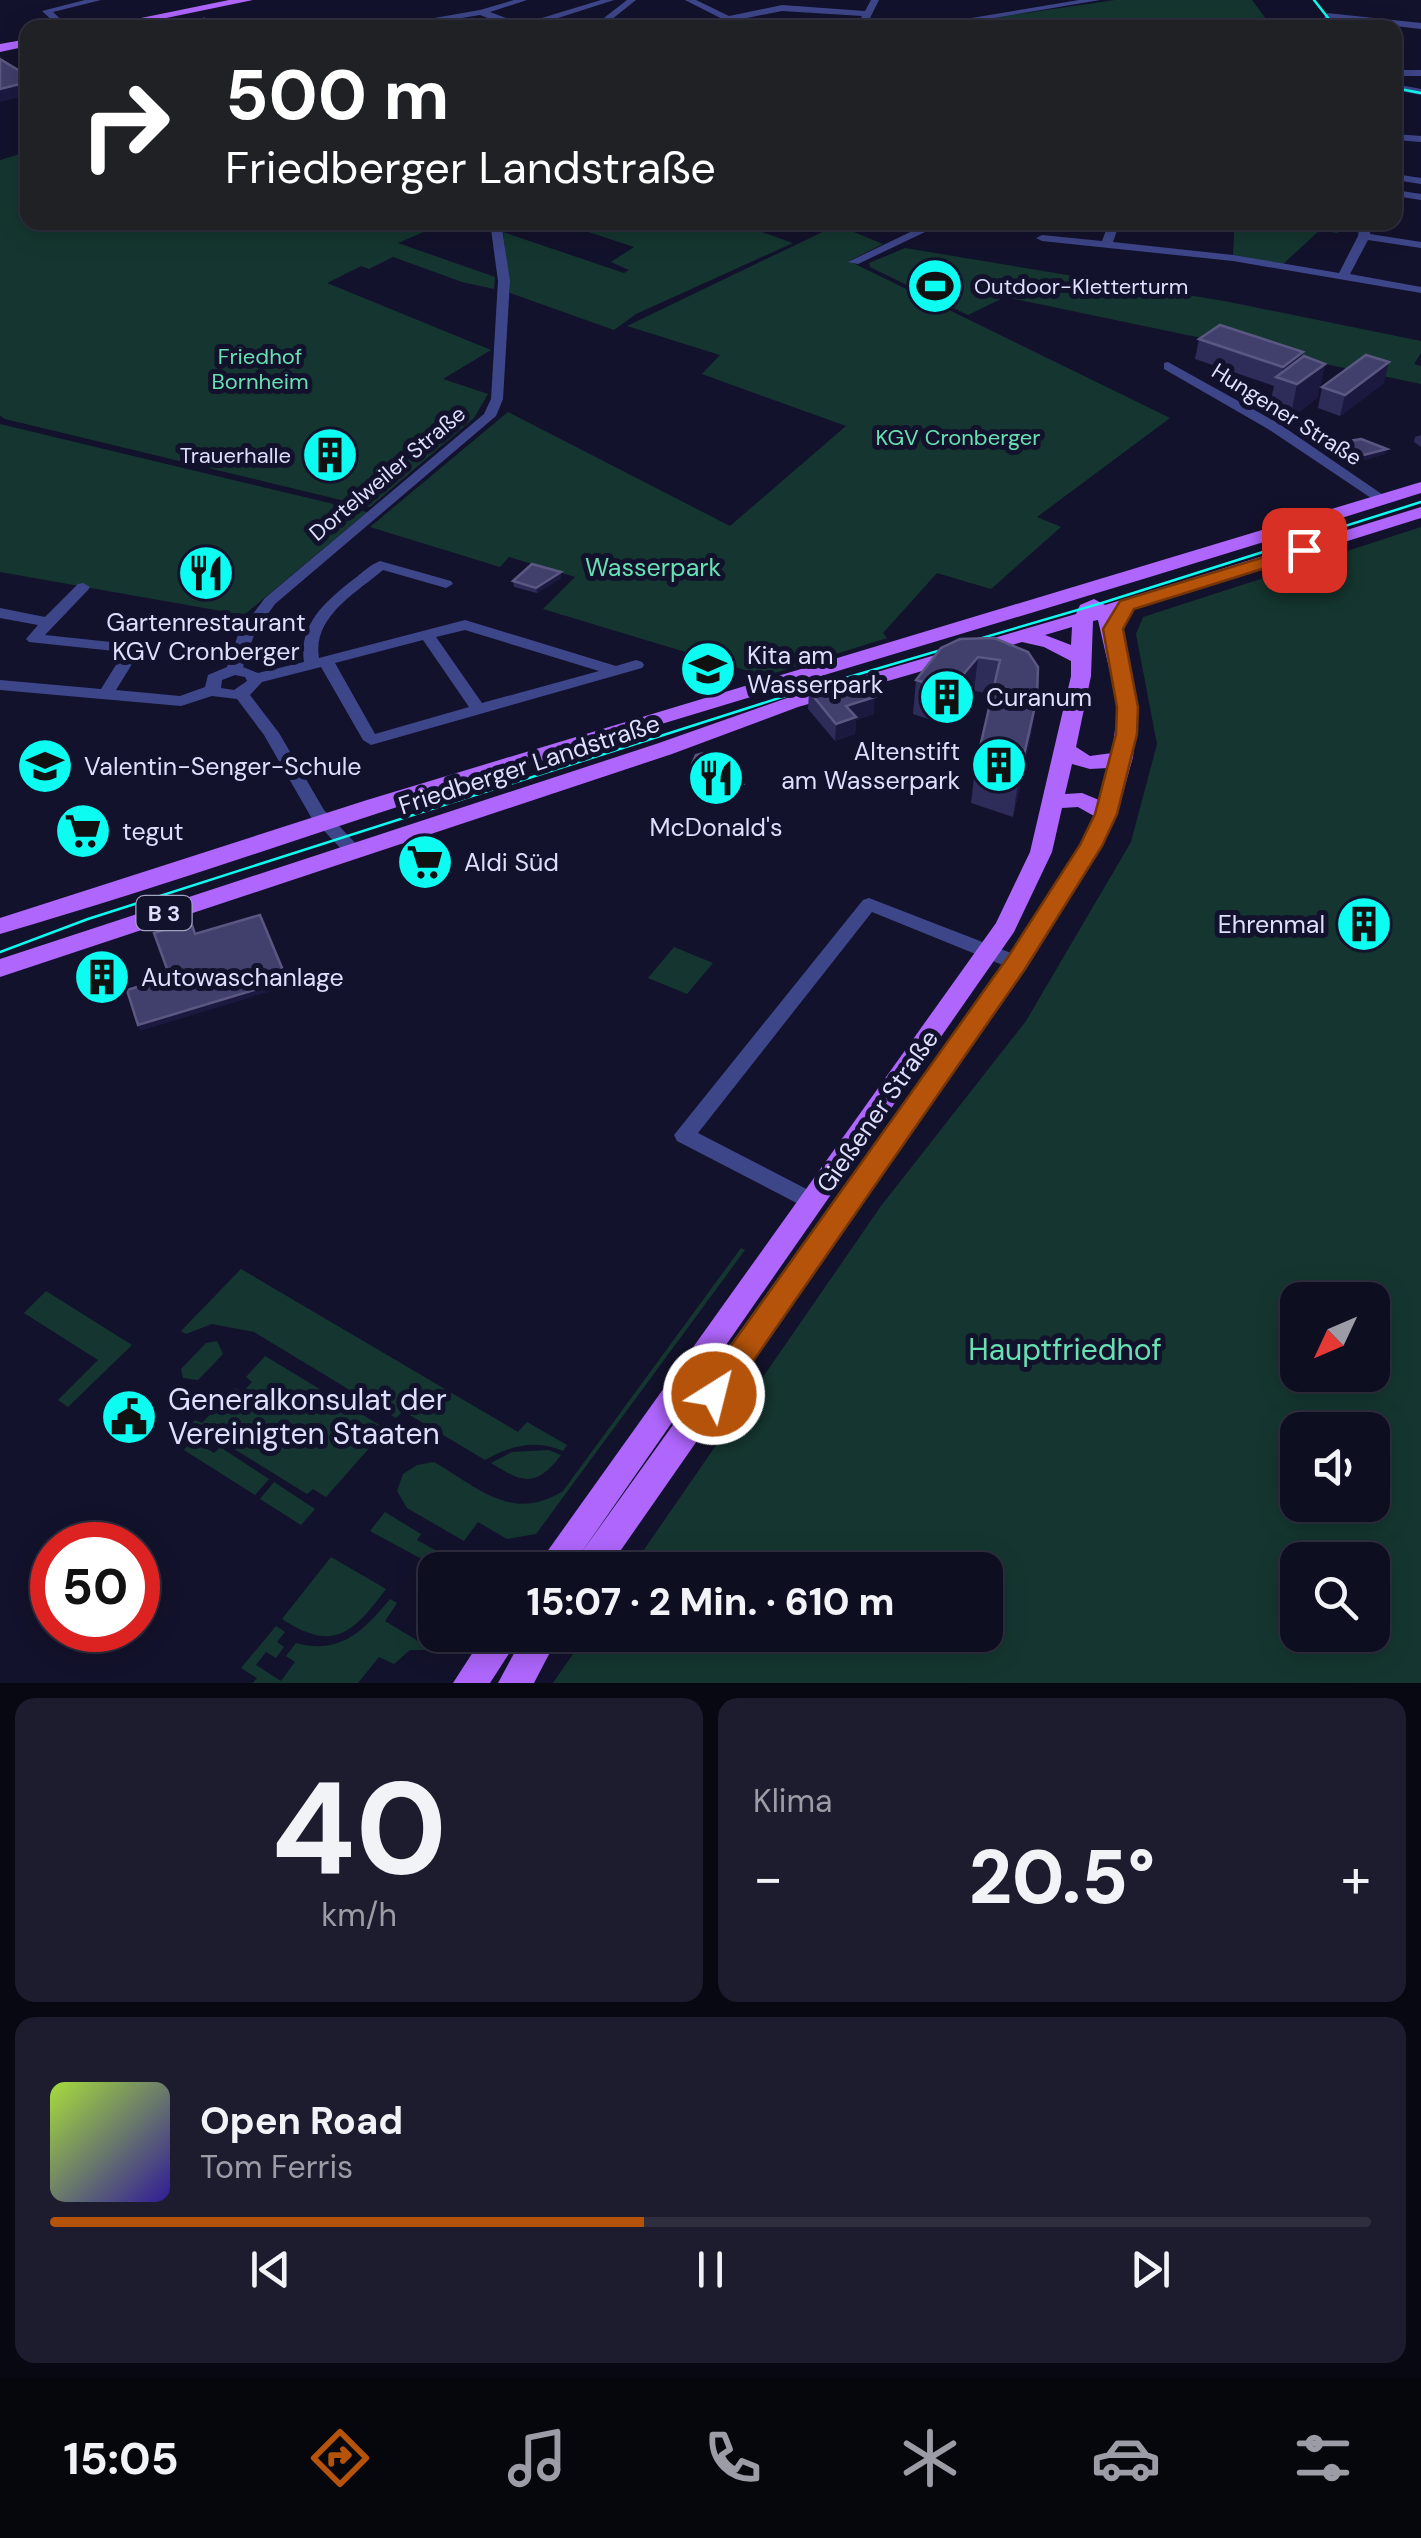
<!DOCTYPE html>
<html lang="de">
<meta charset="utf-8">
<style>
:root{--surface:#0e0e21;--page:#1c1c2e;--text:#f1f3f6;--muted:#9b9ca5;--line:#2e2e3f;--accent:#b45309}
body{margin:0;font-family:"DM Sans",sans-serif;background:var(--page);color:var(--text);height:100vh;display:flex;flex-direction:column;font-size:38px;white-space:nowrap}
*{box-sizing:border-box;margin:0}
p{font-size:32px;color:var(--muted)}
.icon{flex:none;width:55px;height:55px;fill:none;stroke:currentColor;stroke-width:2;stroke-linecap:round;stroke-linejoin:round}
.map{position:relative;height:1683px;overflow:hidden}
.drawer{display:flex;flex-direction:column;gap:15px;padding:15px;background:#080812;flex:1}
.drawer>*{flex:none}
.banner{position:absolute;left:20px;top:20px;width:1382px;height:210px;border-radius:20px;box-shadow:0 5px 25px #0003,0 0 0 2px var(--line);background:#202124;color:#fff;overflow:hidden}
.needle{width:65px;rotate:226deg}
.controls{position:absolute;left:1280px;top:1282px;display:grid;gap:20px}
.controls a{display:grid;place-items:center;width:110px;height:110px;border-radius:20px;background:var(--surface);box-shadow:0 5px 25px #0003,0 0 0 2px var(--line);font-size:50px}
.speed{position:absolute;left:30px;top:1522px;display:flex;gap:20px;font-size:50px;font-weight:700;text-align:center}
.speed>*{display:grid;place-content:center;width:130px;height:130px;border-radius:50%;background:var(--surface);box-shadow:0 5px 25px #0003,0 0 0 2px var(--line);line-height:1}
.speed .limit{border:15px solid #d22;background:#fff;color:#111}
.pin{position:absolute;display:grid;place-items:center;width:85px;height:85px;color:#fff;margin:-42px;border-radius:20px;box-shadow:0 5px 15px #0006}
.me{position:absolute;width:110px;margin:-55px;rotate:36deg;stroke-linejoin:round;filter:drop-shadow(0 0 8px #0008)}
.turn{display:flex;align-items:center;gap:35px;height:210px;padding:0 40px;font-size:45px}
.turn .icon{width:130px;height:130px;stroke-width:2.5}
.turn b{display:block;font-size:70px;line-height:85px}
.big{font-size:75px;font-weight:800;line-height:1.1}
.drawer .widget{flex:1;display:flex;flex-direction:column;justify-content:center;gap:15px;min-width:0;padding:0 35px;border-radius:20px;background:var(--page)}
.drawer .dial{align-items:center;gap:0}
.dial b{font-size:130px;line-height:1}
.song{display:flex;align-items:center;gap:30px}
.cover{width:120px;height:120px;border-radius:15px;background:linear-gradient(135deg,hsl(80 70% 55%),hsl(250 70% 35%))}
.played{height:10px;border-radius:5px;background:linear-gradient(90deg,var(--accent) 45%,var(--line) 45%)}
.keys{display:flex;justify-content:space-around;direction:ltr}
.heat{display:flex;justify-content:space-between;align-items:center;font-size:55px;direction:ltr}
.drawer .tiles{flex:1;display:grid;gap:15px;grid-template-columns:1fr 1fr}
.widget:last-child{grid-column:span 2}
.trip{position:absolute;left:418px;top:1552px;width:585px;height:100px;border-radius:20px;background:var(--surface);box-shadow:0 5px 25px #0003,0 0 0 2px var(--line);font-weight:800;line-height:100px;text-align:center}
.menu{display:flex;height:160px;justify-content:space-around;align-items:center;background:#06060d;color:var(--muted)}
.menu .icon{width:70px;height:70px}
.menu .selected{color:var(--accent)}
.menu b{font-size:45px;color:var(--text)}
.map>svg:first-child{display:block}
</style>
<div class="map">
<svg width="1421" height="1683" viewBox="0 0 1421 1683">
<rect width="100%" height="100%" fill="#13122c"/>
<path fill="#153630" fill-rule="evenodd" d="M 1115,0 L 1252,0 L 1272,27 L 1002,28 L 1002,23 L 992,18 Z
M 27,152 L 28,222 L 431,223 L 426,231 L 398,243 L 495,277 L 494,289 L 462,282 L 393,257 L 369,269 L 361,266 L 327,283 L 491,350 L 443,379 L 488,394 L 474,418 L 370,507 L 5,419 L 0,416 L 0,160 Z
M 1208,222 L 1310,222 L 1344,227 L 1337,233 L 1320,230 L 1282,265 L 1233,258 L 1234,231 L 1206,228 Z
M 561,223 L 736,223 L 793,243 L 636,314 L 614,330 L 510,293 L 503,232 L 624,273 L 629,270 L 611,262 L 634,247 Z
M 837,225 L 883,244 L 849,261 L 1170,418 L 1037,517 L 1061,527 L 991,589 L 937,573 L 883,633 L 887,638 L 765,676 L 543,609 L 575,577 L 509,557 L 500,567 L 370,527 L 508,412 L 730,526 L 846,426 L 702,374 L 720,355 L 627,326 Z
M 905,248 L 1224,301 L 1421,341 L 1421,353 L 1414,364 L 1421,366 L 1421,384 L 1005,297 L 968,315 L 870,267 L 869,263 Z
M 0,424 L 367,512 L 244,615 L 0,572 Z
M 1421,527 L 1421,1683 L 553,1683 L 586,1635 L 985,1635 L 985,1570 L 630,1570 L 881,1206 L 1026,1021 L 1131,842 L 1157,744 L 1136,634 L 1143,617 ZM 1298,1300 L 1372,1300 L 1372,1375 L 1298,1375 ZM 1298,1430 L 1372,1430 L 1372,1505 L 1298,1505 ZM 1298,1560 L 1372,1560 L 1372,1635 L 1298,1635 Z
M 674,947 L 713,963 L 687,994 L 648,978 Z
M 741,1248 L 745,1250 L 536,1534 L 507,1539 L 478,1522 L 464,1541 L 407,1508 L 397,1491 L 403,1474 L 417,1465 L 434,1462 C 479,1488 512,1523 563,1491 Z
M 241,1269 L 518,1432 L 527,1422 L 567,1445 L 563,1451 C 536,1439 509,1446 485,1460 L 403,1411 L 396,1418 L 254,1332 L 212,1324 L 186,1334 L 181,1331 Z
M 46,1291 L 132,1345 L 68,1407 L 58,1400 L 98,1360 L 24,1313 Z
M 217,1341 L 223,1354 L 198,1380 L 183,1378 L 181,1369 L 206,1343 Z
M 265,1356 L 386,1429 L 326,1497 L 313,1489 L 307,1494 L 192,1423 L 195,1420 L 202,1423 L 235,1388 L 243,1392 L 252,1382 L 246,1377 Z
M 192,1440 L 214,1453 L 220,1447 L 269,1479 L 255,1495 L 184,1450 Z
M 549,1450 L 561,1455 C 536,1488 523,1483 491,1463 L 512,1452 Z
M 274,1482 L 315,1509 L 301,1525 L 260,1499 Z
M 385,1512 L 421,1534 L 417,1540 L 451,1559 L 442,1570 L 370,1531 Z
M 331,1557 L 386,1589 C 353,1633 334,1653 282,1619 Z
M 390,1599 L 397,1603 L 385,1621 L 433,1650 L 410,1650 L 394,1664 L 379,1657 L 358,1683 L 253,1683 L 257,1678 L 241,1668 L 276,1626 L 285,1632 L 277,1642 L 284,1647 L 276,1658 L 266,1652 L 256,1665 L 281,1681 L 295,1662 L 286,1656 L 296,1643 C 340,1655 364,1631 390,1599 Z"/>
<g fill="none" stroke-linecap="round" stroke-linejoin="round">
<path fill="#3e468a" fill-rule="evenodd" d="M 85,0 L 101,0 L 53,12 L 70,28 L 60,28 L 42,11 Z
M 514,0 L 527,0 L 490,12 L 522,24 L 601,0 L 614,0 L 527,28 L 512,28 L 480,15 L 401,28 L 377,28 L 480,10 Z
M 627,0 L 636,0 L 601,28 L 591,28 Z
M 685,0 L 696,0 L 729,16 L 782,5 L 865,11 L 871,0 L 879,0 L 865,28 L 856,28 L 862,16 L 782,11 L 737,20 L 740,23 L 736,26 Z
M 1079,0 L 1100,0 L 935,28 L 911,28 Z
M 1327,13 L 1421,23 L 1421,29 L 1324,18 Z
M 204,17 L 215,28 L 206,28 L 200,20 Z
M 1395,70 L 1421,70 L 1421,76 L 1395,76 Z
M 1395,84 L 1421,89 L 1421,95 L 1395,90 Z
M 1395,134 L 1421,136 L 1421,142 L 1395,140 Z
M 1395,174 L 1421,178 L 1421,184 L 1395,180 Z
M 1395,190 L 1421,194 L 1421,200 L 1395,196 Z
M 490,222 L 501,222 L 510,281 L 503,399 L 496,416 L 275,604 L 255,632 L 243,667 L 258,673 L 304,662 C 298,624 327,600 354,579 C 363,572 370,565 380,561 L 451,581 L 453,584 L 446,588 L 383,570 C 356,593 312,617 319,658 L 465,620 L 616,666 L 636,660 L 642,662 L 644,665 L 642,668 L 371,745 L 363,740 L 321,667 L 262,682 L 250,695 L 279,733 L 324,810 L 359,847 L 362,851 L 359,855 L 347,855 L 311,817 L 264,735 L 237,699 L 212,696 L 181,706 L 0,690 L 0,680 L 101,689 L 124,652 L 29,642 L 26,639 L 38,625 L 0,618 L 0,608 L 45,617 L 78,584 L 83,583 L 90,587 L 88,590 L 45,635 L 139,645 L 142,648 L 116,690 L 180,696 L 205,687 L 208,675 L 227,667 L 239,632 L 265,598 L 484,414 L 491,399 L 498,281 ZM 465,630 L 599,671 L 482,703 L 436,637 ZM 423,640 L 469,707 L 375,734 L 335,663 ZM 235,675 L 245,677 L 247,681 L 234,690 L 221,688 L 222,680 Z
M 931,222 L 946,222 L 858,264 L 848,262 Z
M 1109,222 L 1120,222 L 1113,242 L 1233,255 L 1339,273 L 1358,236 L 1360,222 L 1371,222 L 1370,234 L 1421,242 L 1421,248 L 1368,240 L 1350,274 L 1421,287 L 1421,293 L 1233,261 L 1042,241 L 1036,238 L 1042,235 L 1102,241 Z
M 1168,362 L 1278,423 L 1389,499 L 1382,503 L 1377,502 L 1268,429 L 1164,369 L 1164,363 Z
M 869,898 L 1024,958 L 1026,963 L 1024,968 L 1010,968 L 872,912 L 698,1133 L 820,1196 L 823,1202 L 820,1208 L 812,1211 L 677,1141 L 674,1135 L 863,900 Z"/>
<path fill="#af66fd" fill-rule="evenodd" d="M 229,0 L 253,0 L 118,28 L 92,28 Z
M 28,39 L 28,46 L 0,52 L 0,44 Z
M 1421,482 L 1421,493 C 1121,588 819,675 518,768 C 345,822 174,884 0,934 L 0,918 L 367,800 Z
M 1421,507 L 1421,518 L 1115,614 L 1121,621 L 1138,707 L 1133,757 L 1117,814 L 1102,846 L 1026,969 L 607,1570 L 572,1570 L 576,1559 L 569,1570 L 534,1570 L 996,923 L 1030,852 L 1071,676 L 1071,661 L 1044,647 L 1022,642 L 798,707 L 672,754 L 0,977 L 0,959 L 656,744 L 784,699 L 1076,614 L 1080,605 L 1094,599 L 1105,605 ZM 1098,620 L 1118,707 L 1112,753 L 1090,756 L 1076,747 L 1091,676 L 1093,621 ZM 1072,627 L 1071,645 L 1045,635 ZM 1072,764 L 1090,769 L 1108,768 L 1099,800 L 1082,793 L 1065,794 ZM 1078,807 L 1094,816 L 1080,846 L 1008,957 L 579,1556 L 1014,932 L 1052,852 L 1062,808 Z
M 484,1635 L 521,1635 L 490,1683 L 453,1683 Z
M 524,1635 L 559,1635 L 534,1683 L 498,1683 Z"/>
<path stroke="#0dfcf1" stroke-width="2.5" d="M 1314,0 L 1336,28
M 1395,88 L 1421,93
M 0,952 L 88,919 L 801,691 L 1105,602 L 1421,502"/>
</g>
<path fill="#2e2c59" d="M 1199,339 L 1303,352 L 1302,358 L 1325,364 L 1317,398 L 1290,419 L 1268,412 L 1274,386 L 1195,359 Z
M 1384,383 L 1340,416 L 1318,408 L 1322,387 Z
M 1421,435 L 1421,447 L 1414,442 L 1415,437 Z
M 1330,444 L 1387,449 L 1385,454 L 1350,464 L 1329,449 Z
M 561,572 L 561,578 L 537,593 L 514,587 L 513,581 Z
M 994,638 L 1032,731 L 1013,817 L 971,803 L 975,769 L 993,694 L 974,691 L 946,725 L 913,714 L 916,680 Z
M 809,691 L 874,714 L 856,720 L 855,734 L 835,741 L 808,709 Z
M 692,764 L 743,784 L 743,790 L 717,800 L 692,770 Z
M 1348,910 L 1387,917 L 1383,929 L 1375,936 L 1365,936 L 1350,930 L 1345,922 Z"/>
<path fill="#1b1940" d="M 28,82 L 28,95 L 0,102 L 0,89 Z
M 1303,352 L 1299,372 L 1280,378 L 1283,367 Z
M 1389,362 L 1384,383 L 1340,416 L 1345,395 Z
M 1325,364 L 1317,398 L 1290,419 L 1297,384 Z
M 1387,449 L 1385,454 L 1350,464 L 1352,458 Z
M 561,572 L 561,578 L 537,593 L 536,588 Z
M 978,657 L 974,691 L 946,725 L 950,690 Z
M 875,697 L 874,714 L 856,720 L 855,734 L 835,741 L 836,724 L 846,706 Z
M 1037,697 L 1032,731 L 1013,817 L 1018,782 Z
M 743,784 L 743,790 L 717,800 L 717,794 Z
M 1387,917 L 1383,929 L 1375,936 L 1379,924 Z
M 287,980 L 288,986 L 140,1031 L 138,1025 Z"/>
<path fill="#413f6b" stroke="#5a5882" stroke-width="2.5" d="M 84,24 L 91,28 L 68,28 Z
M 0,59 L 28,76 L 28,82 L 0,89 Z
M 1220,325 L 1303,352 L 1283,367 L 1199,339 Z
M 1366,355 L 1389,362 L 1345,395 L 1322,387 Z
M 1304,356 L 1325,364 L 1297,384 L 1276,377 Z
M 1361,439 L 1387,449 L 1352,458 L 1330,444 Z
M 532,564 L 561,572 L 536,588 L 513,581 Z
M 994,638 L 1028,652 L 1038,667 L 1037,697 L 1018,782 L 975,769 L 1000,660 L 978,657 L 950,690 L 916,680 L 941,648 L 960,639 Z
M 857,677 L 875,697 L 846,706 L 856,717 L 836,724 L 809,691 Z
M 704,753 L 718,757 L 743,784 L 717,794 L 692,764 L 696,755 Z
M 1370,899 L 1383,906 L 1387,917 L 1379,924 L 1368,924 L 1353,918 L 1348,910 L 1353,900 Z
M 260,915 L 287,980 L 138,1025 L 127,990 L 170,977 L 154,933 L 191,922 L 195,934 Z"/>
<path fill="#b45309" stroke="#753606" stroke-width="2.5" d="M 1304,545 L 1313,550 L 1310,554 L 1134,609 L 1123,629 L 1138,707 L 1137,734 L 1117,814 L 1102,846 L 1025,969 L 724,1403 L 714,1407 L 703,1403 L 698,1394 L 703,1385 L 1008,957 L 1080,845 L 1095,814 L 1116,734 L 1117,707 L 1103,629 L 1120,601 Z"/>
<defs>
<g id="stadium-disc" transform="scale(2.875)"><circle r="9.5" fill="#0dfcf1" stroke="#13122c"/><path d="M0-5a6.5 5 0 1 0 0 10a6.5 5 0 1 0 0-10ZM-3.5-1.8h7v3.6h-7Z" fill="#111"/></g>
<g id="building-disc" transform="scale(2.875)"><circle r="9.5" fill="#0dfcf1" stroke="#13122c"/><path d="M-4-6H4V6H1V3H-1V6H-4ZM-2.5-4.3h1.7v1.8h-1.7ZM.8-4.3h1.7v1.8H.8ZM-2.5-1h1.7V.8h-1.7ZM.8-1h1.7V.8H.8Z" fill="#111"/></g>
<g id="restaurant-disc" transform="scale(2.875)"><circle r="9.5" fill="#0dfcf1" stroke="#13122c"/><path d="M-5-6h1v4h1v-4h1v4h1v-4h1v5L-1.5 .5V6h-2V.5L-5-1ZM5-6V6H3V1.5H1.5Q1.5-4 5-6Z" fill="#111"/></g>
<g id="school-disc" transform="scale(2.875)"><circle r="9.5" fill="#0dfcf1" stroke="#13122c"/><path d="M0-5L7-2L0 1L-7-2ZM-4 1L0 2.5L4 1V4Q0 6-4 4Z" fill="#111"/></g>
<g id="supermarket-disc" transform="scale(2.875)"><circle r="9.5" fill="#0dfcf1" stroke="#13122c"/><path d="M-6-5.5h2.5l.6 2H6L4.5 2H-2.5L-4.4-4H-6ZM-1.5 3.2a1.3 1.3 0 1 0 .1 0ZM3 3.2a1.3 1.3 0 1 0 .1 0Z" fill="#111"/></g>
<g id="civic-disc" transform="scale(2.875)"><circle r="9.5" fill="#0dfcf1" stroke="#13122c"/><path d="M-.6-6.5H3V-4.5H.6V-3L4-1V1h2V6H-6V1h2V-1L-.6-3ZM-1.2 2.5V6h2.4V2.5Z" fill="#111"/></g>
</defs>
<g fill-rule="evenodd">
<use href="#stadium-disc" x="935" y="286"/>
<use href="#building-disc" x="330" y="455"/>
<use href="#restaurant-disc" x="206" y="573"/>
<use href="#school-disc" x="708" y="669"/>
<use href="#building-disc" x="947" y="697"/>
<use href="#building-disc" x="999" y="765"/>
<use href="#school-disc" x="45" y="766"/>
<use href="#restaurant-disc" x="716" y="778"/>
<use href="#supermarket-disc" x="83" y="831"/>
<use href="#supermarket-disc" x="425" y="862"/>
<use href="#building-disc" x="1364" y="924"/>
<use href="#building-disc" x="102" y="977"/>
<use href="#civic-disc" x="129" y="1417"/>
</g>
<g text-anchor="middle" stroke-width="10" stroke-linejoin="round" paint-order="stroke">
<g font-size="22" fill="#dedfff" stroke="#13122c" text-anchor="start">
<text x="974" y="294">Outdoor-Kletterturm</text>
<text x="291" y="463" text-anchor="end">Trauerhalle</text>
</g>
<g font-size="22" fill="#68e0b1" stroke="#13122c">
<text x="260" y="364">Friedhof<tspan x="260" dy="25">Bornheim</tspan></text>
<text x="958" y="445">KGV Cronberger</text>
</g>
<g font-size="22" fill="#dedfff" stroke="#13122c">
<text transform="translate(1287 414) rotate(32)" y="8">Hungener Straße</text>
<text transform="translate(387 473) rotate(-40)" y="8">Dortelweiler Straße</text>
</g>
<rect fill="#13122c" stroke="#a1a2c0" stroke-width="2.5" x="136.5" y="896" width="55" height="34" rx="8"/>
<g font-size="22" font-weight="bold" fill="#dedfff">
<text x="164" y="921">B 3</text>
</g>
<g font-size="25" fill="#68e0b1" stroke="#13122c">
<text x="653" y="576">Wasserpark</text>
</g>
<g font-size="25" fill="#dedfff" stroke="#13122c" text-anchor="start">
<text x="206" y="631" text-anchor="middle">Gartenrestaurant<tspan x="206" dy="29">KGV Cronberger</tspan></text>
<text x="747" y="664">Kita am<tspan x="747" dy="29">Wasserpark</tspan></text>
<text x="986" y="706">Curanum</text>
<text x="960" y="760" text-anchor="end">Altenstift<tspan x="960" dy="29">am Wasserpark</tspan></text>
<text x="84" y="775">Valentin-Senger-Schule</text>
<text x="716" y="836" text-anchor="middle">McDonald's</text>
<text x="122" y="840">tegut</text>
<text x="464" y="871">Aldi Süd</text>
<text x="1325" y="933" text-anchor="end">Ehrenmal</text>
<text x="141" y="986">Autowaschanlage</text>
</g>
<g font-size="25" fill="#dedfff" stroke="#13122c">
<text transform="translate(529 764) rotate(-18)" y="9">Friedberger Landstraße</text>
<text transform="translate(877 1111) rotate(-55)" y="9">Gießener Straße</text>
</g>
<g font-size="30" fill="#68e0b1" stroke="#13122c">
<text x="1065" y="1360">Hauptfriedhof</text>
</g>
<g font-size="30" fill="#dedfff" stroke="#13122c" text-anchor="start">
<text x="168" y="1410">Generalkonsulat der<tspan x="168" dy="34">Vereinigten Staaten</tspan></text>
</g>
</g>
</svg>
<div class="controls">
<a><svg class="needle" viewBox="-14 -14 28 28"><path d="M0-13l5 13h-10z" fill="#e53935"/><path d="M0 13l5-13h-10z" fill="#9b9ca5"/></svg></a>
<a><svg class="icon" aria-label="sound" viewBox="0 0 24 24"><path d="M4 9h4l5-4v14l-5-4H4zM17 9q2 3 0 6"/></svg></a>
<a><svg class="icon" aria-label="search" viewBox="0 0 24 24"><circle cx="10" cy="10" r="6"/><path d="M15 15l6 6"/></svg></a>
</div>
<div class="speed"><div class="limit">50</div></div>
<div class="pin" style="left:1304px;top:550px;background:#d93025"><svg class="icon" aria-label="arrive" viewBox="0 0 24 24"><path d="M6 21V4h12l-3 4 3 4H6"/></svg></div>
<svg class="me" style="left:714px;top:1394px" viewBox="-20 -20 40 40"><circle r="17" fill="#b45309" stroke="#fff" stroke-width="3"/><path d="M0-11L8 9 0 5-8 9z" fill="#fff"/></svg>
<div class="trip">15:07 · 2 Min. · 610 m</div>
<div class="banner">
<div class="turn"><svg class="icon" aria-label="right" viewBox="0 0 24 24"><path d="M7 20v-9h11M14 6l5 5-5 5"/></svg><div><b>500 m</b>Friedberger Landstraße</div></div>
</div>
</div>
<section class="drawer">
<div class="tiles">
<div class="widget dial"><b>40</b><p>km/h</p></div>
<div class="widget"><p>Klima</p>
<div class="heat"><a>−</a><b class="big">20.5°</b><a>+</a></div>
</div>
<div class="widget">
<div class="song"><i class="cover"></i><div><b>Open Road</b><p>Tom Ferris</p></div></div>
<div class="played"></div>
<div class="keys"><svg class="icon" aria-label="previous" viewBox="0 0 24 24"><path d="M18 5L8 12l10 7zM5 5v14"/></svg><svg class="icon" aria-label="pause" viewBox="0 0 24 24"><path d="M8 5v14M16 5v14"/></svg><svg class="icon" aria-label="next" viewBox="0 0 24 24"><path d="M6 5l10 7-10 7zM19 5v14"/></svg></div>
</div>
</div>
</section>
<nav class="menu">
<b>15:05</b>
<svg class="icon selected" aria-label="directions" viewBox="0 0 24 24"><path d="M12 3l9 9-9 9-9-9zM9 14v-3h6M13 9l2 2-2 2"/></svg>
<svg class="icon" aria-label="music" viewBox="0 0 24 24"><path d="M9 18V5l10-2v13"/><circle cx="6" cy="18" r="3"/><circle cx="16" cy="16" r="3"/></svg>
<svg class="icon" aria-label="phone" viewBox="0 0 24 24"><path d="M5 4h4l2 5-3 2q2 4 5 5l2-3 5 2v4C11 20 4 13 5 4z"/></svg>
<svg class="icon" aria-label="climate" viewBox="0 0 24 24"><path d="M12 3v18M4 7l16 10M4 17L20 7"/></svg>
<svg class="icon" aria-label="car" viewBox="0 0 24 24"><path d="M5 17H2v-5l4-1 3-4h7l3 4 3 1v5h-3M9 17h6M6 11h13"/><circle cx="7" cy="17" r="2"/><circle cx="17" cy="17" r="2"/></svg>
<svg class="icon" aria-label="filters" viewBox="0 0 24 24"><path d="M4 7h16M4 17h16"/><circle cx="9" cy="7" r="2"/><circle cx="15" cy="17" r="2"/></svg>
</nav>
